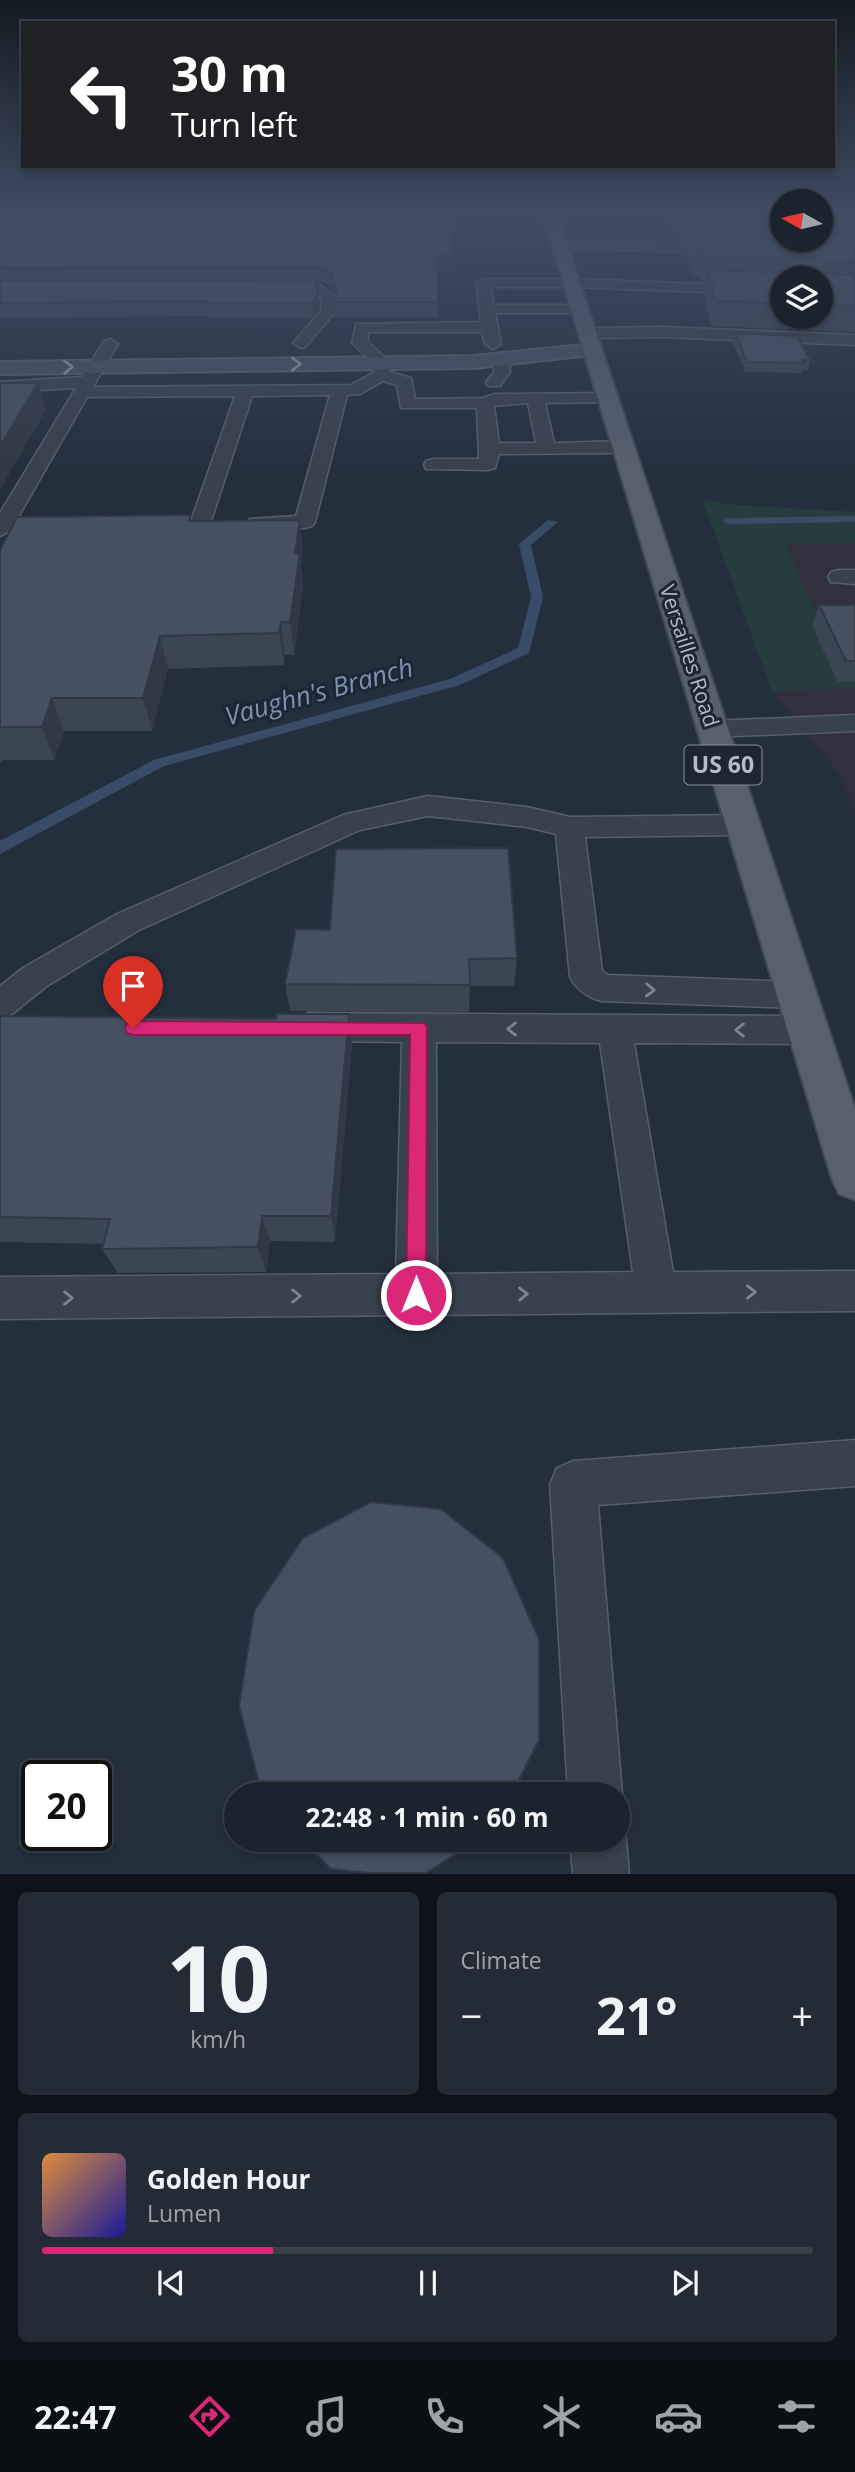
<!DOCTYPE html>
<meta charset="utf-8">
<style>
:root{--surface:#1b232e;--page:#242b36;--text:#f1f3f6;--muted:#a0a4aa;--line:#39404a;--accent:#db2777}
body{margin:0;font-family:"Open Sans",sans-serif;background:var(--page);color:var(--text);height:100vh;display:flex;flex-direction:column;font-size:26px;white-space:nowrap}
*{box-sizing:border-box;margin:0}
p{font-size:23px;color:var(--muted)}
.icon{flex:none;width:38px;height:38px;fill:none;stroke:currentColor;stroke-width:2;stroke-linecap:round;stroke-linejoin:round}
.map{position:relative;height:1874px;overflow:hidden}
.details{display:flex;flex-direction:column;gap:18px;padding:18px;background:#0f1319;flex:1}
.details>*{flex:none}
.top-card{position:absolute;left:21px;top:21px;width:814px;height:147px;border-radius:0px;box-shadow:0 4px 10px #0003,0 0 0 2px var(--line);background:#202124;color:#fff;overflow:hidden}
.needle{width:46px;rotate:278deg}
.controls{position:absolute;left:770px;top:189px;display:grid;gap:14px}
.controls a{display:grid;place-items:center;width:63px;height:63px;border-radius:50%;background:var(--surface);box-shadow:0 4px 10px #0003,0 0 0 2px var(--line);font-size:35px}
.speed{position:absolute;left:21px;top:1760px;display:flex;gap:14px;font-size:35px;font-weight:700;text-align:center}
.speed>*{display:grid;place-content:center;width:91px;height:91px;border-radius:50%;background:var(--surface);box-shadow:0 4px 10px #0003,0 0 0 2px var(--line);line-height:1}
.speed .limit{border:4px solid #111;border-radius:10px;background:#fff;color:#111}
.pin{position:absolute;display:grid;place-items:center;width:60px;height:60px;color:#fff;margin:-72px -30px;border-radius:50% 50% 50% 0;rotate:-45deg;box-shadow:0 0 7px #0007}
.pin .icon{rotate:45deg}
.me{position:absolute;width:77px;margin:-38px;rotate:0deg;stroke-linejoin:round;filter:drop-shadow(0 0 5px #0008)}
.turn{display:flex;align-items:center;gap:24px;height:147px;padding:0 35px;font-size:32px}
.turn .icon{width:91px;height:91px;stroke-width:2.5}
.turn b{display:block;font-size:49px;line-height:60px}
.big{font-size:52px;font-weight:700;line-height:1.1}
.details .widget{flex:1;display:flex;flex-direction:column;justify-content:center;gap:10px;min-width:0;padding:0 24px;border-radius:10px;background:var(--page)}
.details .dial{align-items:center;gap:0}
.dial b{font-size:91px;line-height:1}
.song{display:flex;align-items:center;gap:21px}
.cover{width:84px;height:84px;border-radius:10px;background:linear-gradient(135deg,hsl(30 70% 55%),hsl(240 70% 35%))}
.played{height:7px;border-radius:4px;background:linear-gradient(90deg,var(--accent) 30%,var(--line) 30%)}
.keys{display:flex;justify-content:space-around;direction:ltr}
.heat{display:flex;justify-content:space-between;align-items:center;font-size:38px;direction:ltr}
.details .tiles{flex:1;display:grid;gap:18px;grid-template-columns:1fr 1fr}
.widget:last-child{grid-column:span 2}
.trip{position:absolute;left:224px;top:1782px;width:406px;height:70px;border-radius:35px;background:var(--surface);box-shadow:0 4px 10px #0003,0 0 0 2px var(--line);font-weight:700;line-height:70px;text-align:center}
.tabs{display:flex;height:112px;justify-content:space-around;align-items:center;background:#0b0e12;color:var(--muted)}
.tabs .icon{width:49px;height:49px}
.tabs .current{color:var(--accent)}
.tabs b{font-size:32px;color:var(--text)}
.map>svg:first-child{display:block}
</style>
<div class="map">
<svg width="855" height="1874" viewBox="0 0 855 1874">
<rect width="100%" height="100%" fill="#242f3e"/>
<path fill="#32303f" d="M 855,532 L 855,616 L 817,616 L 776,533 Z
M 855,688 L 855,810 L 839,773 L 772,691 Z"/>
<path fill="#263c3f" d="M 702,499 L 725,504 L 855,512 L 855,543 L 786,545 L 817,616 L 855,683 L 855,688 L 772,691 Z"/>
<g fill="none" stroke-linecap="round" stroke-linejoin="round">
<path fill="#394c67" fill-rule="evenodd" d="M 855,516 L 855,522 L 728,524 L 722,521 L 728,518 Z
M 548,520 L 558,522 L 531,545 L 543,597 L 529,653 L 460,685 L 164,766 L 0,854 L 0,841 L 154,760 L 450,679 L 518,648 L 531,597 L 519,544 Z"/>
<g stroke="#565f6c" stroke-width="3">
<path id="lane" d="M 560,241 L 730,245 L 737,249 L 730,253 L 555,248 L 554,245 Z
M 483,279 L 571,279 L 782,287 L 782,295 L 571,287 L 491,287 L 493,305 L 579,305 L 586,309 L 579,313 L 495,313 L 501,344 L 493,349 L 485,344 L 482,332 L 368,332 L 368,342 L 391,363 L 390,372 L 411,378 L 415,399 L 483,398 L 495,394 L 607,393 L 613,394 L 616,398 L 613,402 L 545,403 L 554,443 L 623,441 L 632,447 L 623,453 L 499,454 L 495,468 L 488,470 L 426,469 L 424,465 L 426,461 L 433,459 L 479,459 L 477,408 L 401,408 L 397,385 L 383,381 L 360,394 L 347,395 L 315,522 L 312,526 L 305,528 L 257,529 L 250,527 L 247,523 L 250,519 L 296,516 L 330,395 L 252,396 L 210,524 L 207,528 L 193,528 L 190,524 L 235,396 L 87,397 L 17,519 L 61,521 L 64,525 L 61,529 L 10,531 L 0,536 L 0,513 L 76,388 L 0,392 L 0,382 L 82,377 L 104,341 L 110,339 L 118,344 L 93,387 L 351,385 L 373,373 L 375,364 L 352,343 L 356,324 L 481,322 L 476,283 ZM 528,403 L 536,443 L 499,443 L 494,406 Z
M 274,283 L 317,283 L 335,297 L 335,312 L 306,346 L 301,348 L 293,343 L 321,311 L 321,298 L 313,291 L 269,290 L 267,287 Z
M 663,327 L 855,335 L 855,345 L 663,337 L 587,338 L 579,333 L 587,328 Z
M 501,354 L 509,359 L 510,372 L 500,386 L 488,386 L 486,382 L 494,372 L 493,359 Z
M 839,570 L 855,570 L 855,584 L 831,582 L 828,577 L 831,572 Z
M 855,715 L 855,731 L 712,737 L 703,735 L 699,729 L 703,723 L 712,721 Z
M 428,796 L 527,807 L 570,817 L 742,815 L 752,818 L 756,825 L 752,832 L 742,835 L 585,837 L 602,971 L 608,975 L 796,982 L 808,986 L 813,995 L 808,1004 L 796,1008 L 601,1001 C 587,997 577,990 570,977 L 556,834 L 527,827 L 428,816 L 360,830 L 139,930 L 47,986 L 12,1014 L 0,1017 L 0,986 L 23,968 L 117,914 L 343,815 Z
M 309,1013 L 808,1016 L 820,1020 L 825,1030 L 820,1040 L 808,1044 L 634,1043 L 673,1272 L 855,1271 L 855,1311 L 0,1319 L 0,1277 L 396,1274 L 402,1042 L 309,1041 L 297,1037 L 292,1027 L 297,1017 ZM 436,1042 L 600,1043 L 633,1272 L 437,1274 Z
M 855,1440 L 855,1486 L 598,1505 L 622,1794 L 618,1805 L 618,1794 L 568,1794 L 550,1484 L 557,1468 L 573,1461 Z
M 618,1819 L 626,1839 L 629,1874 L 573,1874 L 570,1839 L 618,1839 Z"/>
</g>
<g stroke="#565f6c" stroke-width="4">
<path id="secondary" d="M 592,344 L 599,346 L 602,350 L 599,354 L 474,368 L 0,374 L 0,362 L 474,356 Z"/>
</g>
<g stroke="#414a57" stroke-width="4">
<path id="primary" d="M 542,212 L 556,212 L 855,1109 L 855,1200 L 839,1194 L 832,1179 Z"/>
</g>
<use href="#lane" fill="#38414e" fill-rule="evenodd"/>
<use href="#secondary" fill="#465061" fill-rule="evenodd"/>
<use href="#primary" fill="#56606e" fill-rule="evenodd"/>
</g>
<path fill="#3b4654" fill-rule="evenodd" d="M 0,212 L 451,268 L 437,270 L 438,317 L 334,317 L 333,302 L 336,298 L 335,293 L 330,286 L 320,281 L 315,281 L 318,299 L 318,310 L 312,318 L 209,318 L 208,316 L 0,318 Z
M 665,212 L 782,212 L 782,240 L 821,240 L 821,212 L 855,212 L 855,332 L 711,326 L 704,295 L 706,282 L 701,281 L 700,277 L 694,277 L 685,254 L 687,241 L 679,241 L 677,236 L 673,235 ZM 782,278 L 821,278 L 821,317 L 782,317 Z
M 735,333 L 810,360 L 808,370 L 803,370 L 802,373 L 745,372 L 733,343 Z
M 192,521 L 303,552 L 301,566 L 303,585 L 294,655 L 285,655 L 284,665 L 168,669 L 152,731 L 64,731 L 54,760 L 3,760 L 0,762 L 0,550 Z
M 819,605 L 855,605 L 855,682 L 838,682 L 812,626 Z
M 296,929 L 517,958 L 514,986 L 470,986 L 469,1012 L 290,1011 L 285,984 Z
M 349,1014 L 352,1045 L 335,1242 L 270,1241 L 266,1272 L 118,1273 L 102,1249 L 104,1244 L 0,1242 L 0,1016 L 276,1019 Z"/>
<path fill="#303945" d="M 455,212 L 451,268 L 437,270 L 437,256 Z
M 317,284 L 318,310 L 312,318 L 311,303 Z
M 38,383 L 46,410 L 0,490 L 0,446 Z
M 300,520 L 303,552 L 301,566 L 303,585 L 294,655 L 290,622 L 295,553 Z
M 281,622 L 285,655 L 284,665 L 279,633 Z
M 160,636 L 168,669 L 152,731 L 143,698 Z
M 52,698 L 64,731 L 54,760 L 42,727 Z
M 349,1014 L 352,1045 L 335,1242 L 331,1216 Z
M 262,1216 L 270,1241 L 266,1272 L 258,1247 Z"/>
<path fill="#455162" stroke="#303945" stroke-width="2" d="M 0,212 L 455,212 L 451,254 L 437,256 L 438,302 L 333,302 L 337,297 L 334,279 L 329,271 L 319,267 L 0,268 Z
M 676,212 L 782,212 L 782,220 L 683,218 L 681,213 Z
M 821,212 L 855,212 L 855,222 L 821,221 Z
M 689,231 L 782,233 L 782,240 L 821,240 L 821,234 L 855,235 L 855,262 L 828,261 L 825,263 L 828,274 L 855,275 L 855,306 L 821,305 L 821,278 L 782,278 L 782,303 L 716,301 L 708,270 L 788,273 L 791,262 L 788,260 L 705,257 L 704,253 L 698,253 Z
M 314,280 L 317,284 L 317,295 L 311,303 L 206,303 L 207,301 L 0,303 L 0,281 Z
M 735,333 L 797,336 L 810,360 L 803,360 L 805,363 L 747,362 Z
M 0,383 L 38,383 L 0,446 Z
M 191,515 L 189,521 L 300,520 L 295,553 L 300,553 L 290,622 L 281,622 L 279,633 L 160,636 L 143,698 L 52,698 L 42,727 L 0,727 L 0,550 L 17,517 Z
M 819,605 L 855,605 L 855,661 L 846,661 Z
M 508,848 L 517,958 L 469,959 L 470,985 L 285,984 L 296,929 L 330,930 L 336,849 Z
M 277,1014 L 349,1014 L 331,1216 L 262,1216 L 258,1247 L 102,1249 L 110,1219 L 0,1217 L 0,1016 L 276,1019 Z
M 371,1502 L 441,1509 L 503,1558 L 539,1639 L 539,1740 L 512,1794 L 262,1794 L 239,1706 L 254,1611 L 303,1538 Z
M 302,1839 L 479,1839 L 426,1873 L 369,1873 L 331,1869 Z"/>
<defs><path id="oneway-chevron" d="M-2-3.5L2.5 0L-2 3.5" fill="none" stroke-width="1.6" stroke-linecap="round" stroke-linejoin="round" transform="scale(1.75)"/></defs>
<g stroke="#8e96a5">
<use href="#oneway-chevron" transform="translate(296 364) rotate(-1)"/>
<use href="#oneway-chevron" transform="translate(68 367) rotate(-1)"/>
</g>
<g stroke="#7c8592">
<use href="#oneway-chevron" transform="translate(650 990) rotate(2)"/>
<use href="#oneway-chevron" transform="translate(512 1029) rotate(-180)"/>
<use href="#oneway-chevron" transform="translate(740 1030) rotate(-180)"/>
<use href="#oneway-chevron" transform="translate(751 1292) rotate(-1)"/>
<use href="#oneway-chevron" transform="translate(523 1294) rotate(-1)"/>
<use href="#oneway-chevron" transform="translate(296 1296)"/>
<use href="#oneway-chevron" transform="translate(68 1298)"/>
</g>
<linearGradient id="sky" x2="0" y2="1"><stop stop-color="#141a22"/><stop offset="0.45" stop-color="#3f4d63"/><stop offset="1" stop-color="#3f4d63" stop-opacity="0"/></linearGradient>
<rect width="855" height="474" fill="url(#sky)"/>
<path fill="#db2777" stroke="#8e194d" stroke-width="2" d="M 133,1021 L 425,1023 L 427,1028 L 426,1295 L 423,1303 L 416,1306 L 409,1303 L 406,1295 L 410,1035 L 133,1035 L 127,1033 L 125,1028 L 127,1023 Z"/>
<g text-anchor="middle" stroke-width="6" stroke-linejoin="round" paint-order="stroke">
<g font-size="21" fill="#b4bcc9" stroke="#1d2633">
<text transform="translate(689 656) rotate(72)" y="7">Versailles Road</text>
</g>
<rect fill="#1d2633" stroke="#878f9c" stroke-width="2" x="684.5" y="745.5" width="77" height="39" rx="5"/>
<g font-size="23" font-weight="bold" fill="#b4bcc9">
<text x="723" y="773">US 60</text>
</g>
<g font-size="26" font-style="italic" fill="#7c92b1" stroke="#1d2633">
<text transform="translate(319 692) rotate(-15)" y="9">Vaughn's Branch</text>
</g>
</g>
</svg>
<div class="controls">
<a><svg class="needle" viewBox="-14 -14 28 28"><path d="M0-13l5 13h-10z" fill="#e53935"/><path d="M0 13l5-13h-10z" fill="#a0a4aa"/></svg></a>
<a><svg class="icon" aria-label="layers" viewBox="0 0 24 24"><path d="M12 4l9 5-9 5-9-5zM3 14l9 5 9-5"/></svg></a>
</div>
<div class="speed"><div class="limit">20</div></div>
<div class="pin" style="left:133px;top:1028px;background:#d93025"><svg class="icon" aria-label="arrive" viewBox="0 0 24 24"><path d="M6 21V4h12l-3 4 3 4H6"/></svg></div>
<svg class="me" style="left:416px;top:1295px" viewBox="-20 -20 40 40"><circle r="17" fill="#db2777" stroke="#fff" stroke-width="3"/><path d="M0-11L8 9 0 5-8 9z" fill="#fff"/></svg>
<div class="trip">22:48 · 1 min · 60 m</div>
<div class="top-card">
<div class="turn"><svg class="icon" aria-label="left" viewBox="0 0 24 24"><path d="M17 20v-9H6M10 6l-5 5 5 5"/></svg><div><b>30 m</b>Turn left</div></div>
</div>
</div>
<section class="details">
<div class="tiles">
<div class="widget dial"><b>10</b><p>km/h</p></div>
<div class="widget"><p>Climate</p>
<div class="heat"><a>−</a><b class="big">21°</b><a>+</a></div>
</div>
<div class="widget">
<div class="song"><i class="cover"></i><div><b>Golden Hour</b><p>Lumen</p></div></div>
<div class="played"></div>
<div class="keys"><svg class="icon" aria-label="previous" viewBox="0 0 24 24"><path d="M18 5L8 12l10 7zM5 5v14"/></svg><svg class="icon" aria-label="pause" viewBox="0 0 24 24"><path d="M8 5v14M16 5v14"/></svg><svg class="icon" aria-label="next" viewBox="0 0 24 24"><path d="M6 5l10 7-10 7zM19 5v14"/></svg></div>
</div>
</div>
</section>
<nav class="tabs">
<b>22:47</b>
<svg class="icon current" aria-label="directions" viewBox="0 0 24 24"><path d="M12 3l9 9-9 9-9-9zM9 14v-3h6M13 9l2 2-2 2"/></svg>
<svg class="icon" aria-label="music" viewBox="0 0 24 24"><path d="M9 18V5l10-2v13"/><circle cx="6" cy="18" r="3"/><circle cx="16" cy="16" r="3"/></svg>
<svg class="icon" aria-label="phone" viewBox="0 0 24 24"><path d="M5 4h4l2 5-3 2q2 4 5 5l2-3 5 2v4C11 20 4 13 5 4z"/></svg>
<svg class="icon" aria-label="climate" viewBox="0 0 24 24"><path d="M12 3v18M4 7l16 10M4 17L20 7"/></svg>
<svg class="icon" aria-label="car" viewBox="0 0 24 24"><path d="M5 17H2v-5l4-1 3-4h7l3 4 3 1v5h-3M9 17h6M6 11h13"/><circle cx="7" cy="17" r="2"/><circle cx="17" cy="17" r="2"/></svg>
<svg class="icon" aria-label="filters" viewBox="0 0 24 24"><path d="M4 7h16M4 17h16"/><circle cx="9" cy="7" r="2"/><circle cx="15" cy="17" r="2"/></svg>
</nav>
